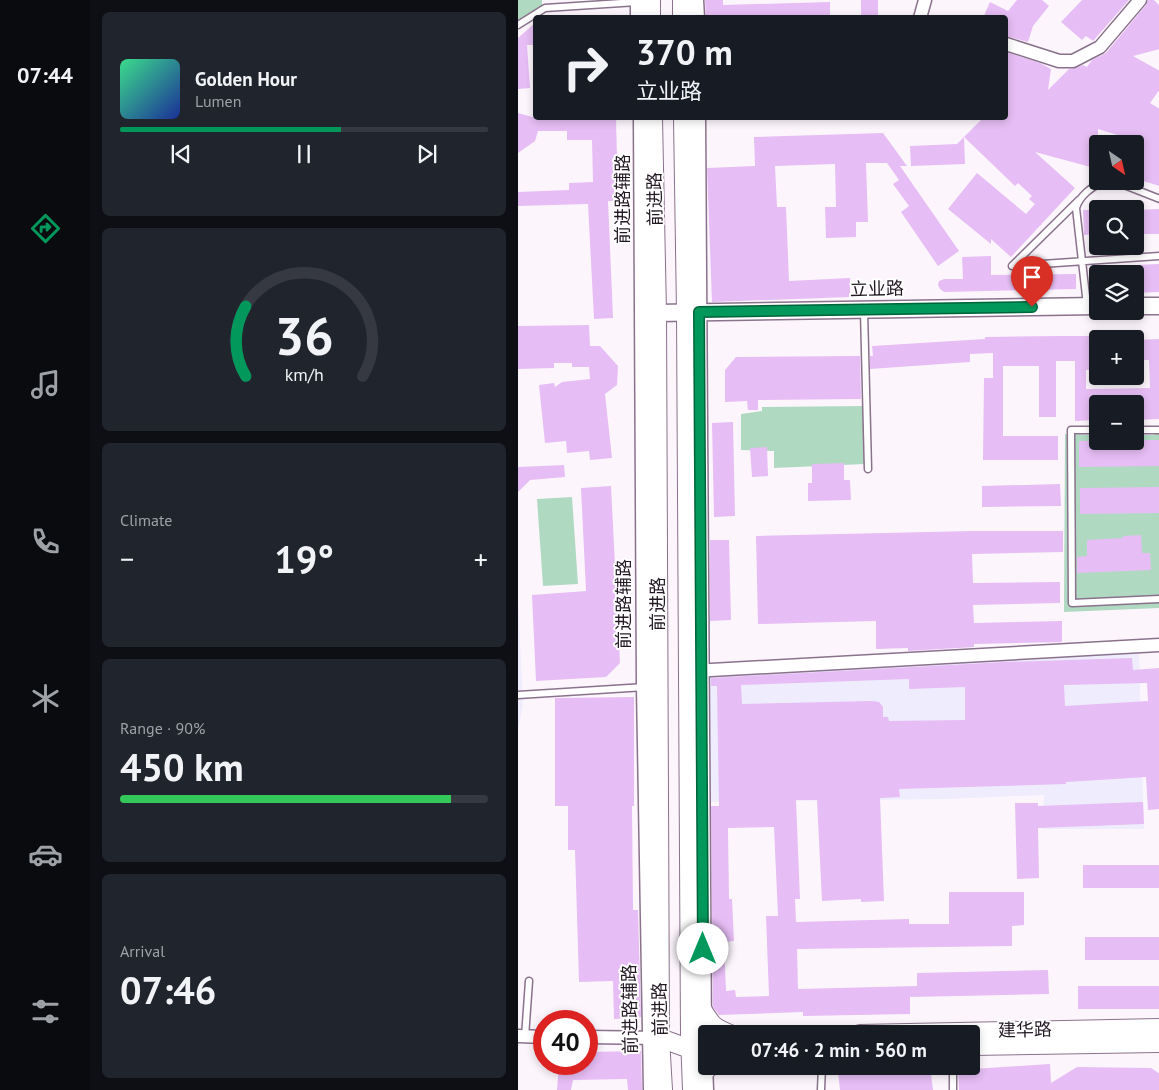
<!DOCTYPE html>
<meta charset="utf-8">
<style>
:root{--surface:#171b24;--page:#20242c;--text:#f1f3f6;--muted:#9ea1a6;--line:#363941;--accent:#02985b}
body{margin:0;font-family:"PT Sans","Noto Sans SC",sans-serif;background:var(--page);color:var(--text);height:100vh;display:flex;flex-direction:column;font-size:19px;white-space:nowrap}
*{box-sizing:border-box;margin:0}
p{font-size:16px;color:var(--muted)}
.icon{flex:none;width:28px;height:28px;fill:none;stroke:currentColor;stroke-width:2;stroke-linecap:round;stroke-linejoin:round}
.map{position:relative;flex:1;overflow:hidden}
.drawer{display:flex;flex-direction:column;gap:12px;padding:12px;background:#0d0f14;width:428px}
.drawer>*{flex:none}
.hud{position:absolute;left:15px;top:15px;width:475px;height:105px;border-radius:5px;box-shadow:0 2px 8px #0003;background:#171b24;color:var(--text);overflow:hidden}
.needle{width:32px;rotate:146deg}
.fabs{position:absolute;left:571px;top:135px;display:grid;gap:10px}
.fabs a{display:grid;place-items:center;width:55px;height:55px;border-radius:5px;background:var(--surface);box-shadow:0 2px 8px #0003;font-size:25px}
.speed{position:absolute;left:15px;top:1010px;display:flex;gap:10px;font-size:25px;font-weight:700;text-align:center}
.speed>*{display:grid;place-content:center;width:65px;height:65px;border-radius:50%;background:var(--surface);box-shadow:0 2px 8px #0003;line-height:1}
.speed .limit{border:8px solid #d22;background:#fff;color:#111}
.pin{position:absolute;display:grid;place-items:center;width:42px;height:42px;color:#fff;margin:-51px -21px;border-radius:50% 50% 50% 0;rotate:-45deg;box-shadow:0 0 5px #0007}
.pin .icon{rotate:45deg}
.me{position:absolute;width:55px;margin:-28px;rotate:0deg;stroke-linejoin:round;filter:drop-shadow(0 0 4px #0008)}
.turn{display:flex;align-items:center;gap:18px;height:105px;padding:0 20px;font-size:22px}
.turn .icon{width:65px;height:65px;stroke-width:2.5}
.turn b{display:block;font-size:35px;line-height:42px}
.big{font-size:38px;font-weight:800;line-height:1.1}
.drawer .widget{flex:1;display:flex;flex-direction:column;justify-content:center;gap:8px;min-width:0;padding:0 18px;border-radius:8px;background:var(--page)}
.drawer .dial{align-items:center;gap:0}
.dial svg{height:130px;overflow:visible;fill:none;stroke:var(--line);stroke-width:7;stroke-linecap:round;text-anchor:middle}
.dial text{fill:var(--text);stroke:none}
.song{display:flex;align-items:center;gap:15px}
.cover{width:60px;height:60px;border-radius:8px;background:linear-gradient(135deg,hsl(150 70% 55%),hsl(230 70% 35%))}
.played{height:5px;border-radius:2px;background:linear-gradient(90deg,var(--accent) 60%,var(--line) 60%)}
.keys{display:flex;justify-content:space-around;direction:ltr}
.heat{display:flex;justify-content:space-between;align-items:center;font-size:28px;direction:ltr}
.charge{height:8px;border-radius:4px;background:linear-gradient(90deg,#34c759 90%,var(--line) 0)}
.trip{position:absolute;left:180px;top:1025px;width:282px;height:50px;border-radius:5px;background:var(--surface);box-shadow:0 2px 8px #0003;font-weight:800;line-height:50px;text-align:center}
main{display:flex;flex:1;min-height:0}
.dock{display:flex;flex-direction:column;width:90px;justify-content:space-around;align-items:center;background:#090b0e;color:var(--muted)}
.dock .icon{width:35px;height:35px}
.dock .current{color:var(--accent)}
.dock b{font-size:22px;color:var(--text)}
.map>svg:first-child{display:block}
</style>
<main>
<nav class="dock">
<b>07:44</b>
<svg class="icon current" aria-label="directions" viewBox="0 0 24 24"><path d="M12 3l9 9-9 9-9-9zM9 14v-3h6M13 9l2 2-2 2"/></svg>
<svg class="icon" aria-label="music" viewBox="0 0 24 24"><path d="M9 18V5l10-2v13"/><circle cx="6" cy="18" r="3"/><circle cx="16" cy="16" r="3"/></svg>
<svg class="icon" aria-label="phone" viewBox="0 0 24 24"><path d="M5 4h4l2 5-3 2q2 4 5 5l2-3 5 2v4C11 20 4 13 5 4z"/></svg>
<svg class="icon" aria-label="climate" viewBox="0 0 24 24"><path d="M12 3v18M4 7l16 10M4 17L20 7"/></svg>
<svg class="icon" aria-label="car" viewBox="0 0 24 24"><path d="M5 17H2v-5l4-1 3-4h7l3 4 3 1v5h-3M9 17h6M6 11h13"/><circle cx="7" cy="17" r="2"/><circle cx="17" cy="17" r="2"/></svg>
<svg class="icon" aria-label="filters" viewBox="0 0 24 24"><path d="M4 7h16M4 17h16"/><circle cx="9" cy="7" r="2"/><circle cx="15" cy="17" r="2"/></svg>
</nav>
<section class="drawer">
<div class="widget">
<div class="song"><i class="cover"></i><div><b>Golden Hour</b><p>Lumen</p></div></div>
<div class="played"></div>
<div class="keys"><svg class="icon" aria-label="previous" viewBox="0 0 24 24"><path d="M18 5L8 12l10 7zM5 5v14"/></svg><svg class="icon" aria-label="pause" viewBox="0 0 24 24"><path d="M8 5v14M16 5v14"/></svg><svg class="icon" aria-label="next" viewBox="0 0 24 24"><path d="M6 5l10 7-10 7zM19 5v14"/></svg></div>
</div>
<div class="widget dial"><svg viewBox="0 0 100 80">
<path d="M14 69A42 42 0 1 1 86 69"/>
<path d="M14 69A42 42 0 0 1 14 26" stroke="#02985b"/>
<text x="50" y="56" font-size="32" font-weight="700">36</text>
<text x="50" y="72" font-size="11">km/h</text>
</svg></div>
<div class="widget"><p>Climate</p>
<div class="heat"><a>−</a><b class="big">19°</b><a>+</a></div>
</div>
<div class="widget"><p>Range · 90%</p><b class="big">450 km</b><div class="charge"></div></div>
<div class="widget"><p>Arrival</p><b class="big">07:46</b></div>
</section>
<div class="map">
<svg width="642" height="1090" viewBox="0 0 642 1090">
<rect width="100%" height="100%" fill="#fcf6fc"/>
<path fill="#efecfe" d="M 0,598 L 5,703 L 0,731 Z
M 621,651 L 626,829 L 524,829 L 526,795 L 431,799 L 191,802 L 188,675 Z"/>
<path fill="#b0d9c2" d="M 0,0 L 24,0 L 24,8 L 0,23 Z
M 346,406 L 347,464 L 256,468 L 256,451 L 223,450 L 223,414 L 244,411 L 244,407 Z
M 641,430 L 641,608 L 546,612 L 547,434 L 580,435 L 580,441 L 618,441 L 618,435 L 636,435 Z
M 54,497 L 60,584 L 25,586 L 19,499 Z"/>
<path fill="#e6bdf4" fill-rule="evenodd" d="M 187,0 L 205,0 L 205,5 L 312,2 L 312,18 L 188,18 Z
M 343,0 L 360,0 L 360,18 L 343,18 Z
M 499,0 L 524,0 L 531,6 L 515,26 L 510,42 L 488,36 L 488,18 L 465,18 L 472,2 L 490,11 Z
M 564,0 L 611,0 L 575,41 L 568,36 L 564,40 L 543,22 Z
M 630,0 L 636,0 L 642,6 L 642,49 L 615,56 L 642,71 L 642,89 L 632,103 L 642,109 L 642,186 L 618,179 L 618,142 L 615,142 L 616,140 L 580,129 L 580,169 L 517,152 L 557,188 L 493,257 L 473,239 L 473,244 L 430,209 L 459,173 L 508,214 L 517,204 L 511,199 L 514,196 L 500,183 L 497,186 L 446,137 L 465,118 L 488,118 L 488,52 L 522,63 L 533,69 L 530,90 L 551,69 L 558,68 L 565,65 L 569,67 L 574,60 L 588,53 L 628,5 Z
M 18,22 L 18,45 L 9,45 L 12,88 L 0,89 L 0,38 Z
M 0,113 L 18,118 L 98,118 L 100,201 L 90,201 L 95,318 L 76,319 L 70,204 L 0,206 L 0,192 L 51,190 L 51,183 L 75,182 L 74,140 L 49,140 L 49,131 L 20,131 L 17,141 L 0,153 Z
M 365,133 L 389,166 L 382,166 L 441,251 L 420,266 L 383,212 L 391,206 L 375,184 L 381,180 L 369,163 L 348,163 L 350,222 L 338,222 L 338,237 L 308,238 L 307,207 L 318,207 L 317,164 L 257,166 L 259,207 L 268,207 L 271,281 L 332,278 L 332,297 L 194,302 L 189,168 L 237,166 L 236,137 Z
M 446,137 L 447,164 L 393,166 L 392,146 L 439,144 Z
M 642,209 L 642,234 L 618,234 L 618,210 Z
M 565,210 L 580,210 L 580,234 L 566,235 Z
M 473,256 L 473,275 L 558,274 L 558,289 L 426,292 L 422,289 L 420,285 L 421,281 L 426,279 L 445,279 L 444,257 Z
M 642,264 L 642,292 L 618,293 L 618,265 Z
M 71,325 L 72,346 L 82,346 L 100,366 L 99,385 L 87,394 L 94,458 L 72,460 L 71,451 L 49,453 L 48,441 L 27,443 L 21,385 L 36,383 L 37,387 L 44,382 L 72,379 L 71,367 L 54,367 L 54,363 L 36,363 L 36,368 L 0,369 L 0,326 Z
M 543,336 L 580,336 L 580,370 L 568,370 L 568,389 L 632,388 L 631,360 L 618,360 L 618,340 L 642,339 L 642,419 L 618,420 L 618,404 L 580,404 L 580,420 L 557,421 L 557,361 L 538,361 L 538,417 L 521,417 L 521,366 L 485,366 L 485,436 L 540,436 L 540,460 L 465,460 L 466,378 L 475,378 L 475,353 L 452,354 L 452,362 L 352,369 L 352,356 L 355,356 L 354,346 L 467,339 L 467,337 Z
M 342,356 L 343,399 L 240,400 L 240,410 L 230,410 L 229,401 L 207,402 L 207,370 L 218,357 Z
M 215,422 L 217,516 L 196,517 L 194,423 Z
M 618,440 L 642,440 L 642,466 L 561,467 L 561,441 Z
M 249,447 L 250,476 L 234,477 L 232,448 Z
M 326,463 L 326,480 L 332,480 L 333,500 L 290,501 L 290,483 L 294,483 L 294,464 Z
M 46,465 L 47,477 L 12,480 L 0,492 L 0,467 Z
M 542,484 L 543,506 L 464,507 L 464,486 Z
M 93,486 L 102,663 L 88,677 L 18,681 L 14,595 L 68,591 L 63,488 Z
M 642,487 L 642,513 L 562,514 L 562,488 Z
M 454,531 L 545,531 L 545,552 L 454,554 L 455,583 L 542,582 L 542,603 L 455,605 L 456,623 L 544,621 L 544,642 L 456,644 L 456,647 L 390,651 L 390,648 L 358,649 L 358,621 L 240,624 L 238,536 Z
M 623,535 L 624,553 L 632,553 L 633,570 L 559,573 L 559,557 L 569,556 L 569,540 L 605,538 L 605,536 Z
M 192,540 L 211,540 L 213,620 L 192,621 Z
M 614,658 L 615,670 L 642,668 L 642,809 L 630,810 L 628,777 L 548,782 L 548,784 L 381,789 L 382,797 L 362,798 L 366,901 L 343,902 L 343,899 L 304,901 L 299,800 L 278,800 L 282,899 L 277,899 L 278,922 L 391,919 L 391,924 L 431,924 L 431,892 L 506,892 L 506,925 L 494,926 L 494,946 L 279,949 L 280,989 L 399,986 L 399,973 L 530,970 L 531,994 L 392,997 L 392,1014 L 285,1016 L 285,1012 L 201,1015 L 195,1007 L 193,806 L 201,806 L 199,686 L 193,686 L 193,678 L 487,662 ZM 391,679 L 391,689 L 447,687 L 447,720 L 371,721 L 370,717 L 365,717 L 365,707 L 361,702 L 354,701 L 224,704 L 223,685 ZM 629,683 L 630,701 L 547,706 L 546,685 ZM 256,827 L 260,916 L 248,916 L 251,996 L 218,997 L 217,990 L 208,991 L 206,942 L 216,941 L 214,899 L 211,899 L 210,828 Z
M 116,697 L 116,806 L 114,806 L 115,910 L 120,910 L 123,1017 L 96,1019 L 95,981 L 61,982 L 57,850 L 50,850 L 50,806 L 37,806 L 37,698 Z
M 625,802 L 626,824 L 520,828 L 521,878 L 499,879 L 497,803 L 520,803 L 520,806 Z
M 565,865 L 642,865 L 642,888 L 565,888 Z
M 567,937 L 642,937 L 642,960 L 567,960 Z
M 560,986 L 642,986 L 642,1009 L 560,1009 Z
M 123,1051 L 124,1090 L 110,1090 L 109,1079 L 55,1080 L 53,1090 L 39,1090 L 41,1064 L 69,1064 L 69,1052 Z
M 532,1064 L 533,1083 L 559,1067 L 633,1068 L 642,1074 L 642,1090 L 441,1090 L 440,1070 Z
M 376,1066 L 412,1066 L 415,1090 L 322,1090 L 320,1072 Z"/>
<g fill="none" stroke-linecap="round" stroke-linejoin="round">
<g stroke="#8a728c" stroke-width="9">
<path id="service" d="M 0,25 L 27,8 L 119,2
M 596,181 L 642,199
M 561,200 L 494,266 L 642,256
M 569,305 L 558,208 C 562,195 573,188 585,181
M 346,311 L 350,469
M 580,430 L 553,430 L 554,603 L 642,599
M 618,430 L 642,430
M 0,695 L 127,687
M 7,1037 L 11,981
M 435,1066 L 435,1090
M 303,1090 L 304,1066"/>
</g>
<g stroke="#8a728c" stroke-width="15">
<path id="minor" d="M 402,18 L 407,0
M 488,44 L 541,61 L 555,61 L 582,47 L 622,0
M 175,671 L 642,645
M 0,1036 L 26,1037
M 69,1037 L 142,1038"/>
</g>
<g stroke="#8a728c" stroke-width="19">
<path id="tertiary" d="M 121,0 L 121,18
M 177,0 L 178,18
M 124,118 L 127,687 L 134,1090
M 179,118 L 185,1037 L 187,1090
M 618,306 L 642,306
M 139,313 L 580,306"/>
</g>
<g stroke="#8a728c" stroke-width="20">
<path id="secondary" d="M 133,0 L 133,18
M 164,0 L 164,18
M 135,118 L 139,313 L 142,1038 L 145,1090
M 165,118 L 168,312 L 172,1037 L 174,1090
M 174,985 C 178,997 184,1011 192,1021 C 196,1028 205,1031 212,1034
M 342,1034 L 642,1028
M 142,1038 L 172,1049 L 189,1050
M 454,1046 L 642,1043
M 178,1090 C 180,1080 184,1072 193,1066"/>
</g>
<use href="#service" stroke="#fff" stroke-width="6"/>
<use href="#minor" stroke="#fff" stroke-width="12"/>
<use href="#tertiary" stroke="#fff" stroke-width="16"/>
<use href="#secondary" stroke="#fff" stroke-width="18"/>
</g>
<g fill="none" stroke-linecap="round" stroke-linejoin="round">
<g stroke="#01633b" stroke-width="12">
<path id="route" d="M 185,949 L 181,312 L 514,307"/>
</g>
<use href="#route" stroke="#02985b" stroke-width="9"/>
</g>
<g text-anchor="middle" stroke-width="4" stroke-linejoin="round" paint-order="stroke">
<g font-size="18" fill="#221923" stroke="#fff">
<text transform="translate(105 199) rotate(-90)" y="6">前进路辅路</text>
<text transform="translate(137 199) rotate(-91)" y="6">前进路</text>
<text transform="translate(359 289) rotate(-1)" y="6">立业路</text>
<text transform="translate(106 604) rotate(-90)" y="6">前进路辅路</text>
<text transform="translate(140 604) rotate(-90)" y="6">前进路</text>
<text transform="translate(112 1009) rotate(-91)" y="6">前进路辅路</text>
<text transform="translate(142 1009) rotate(-91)" y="6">前进路</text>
<text transform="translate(507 1030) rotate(-1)" y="6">建华路</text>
</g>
</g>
</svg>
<div class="fabs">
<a><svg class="needle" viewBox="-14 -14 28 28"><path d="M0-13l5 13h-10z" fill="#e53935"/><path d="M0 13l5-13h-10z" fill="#9ea1a6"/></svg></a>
<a><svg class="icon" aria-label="search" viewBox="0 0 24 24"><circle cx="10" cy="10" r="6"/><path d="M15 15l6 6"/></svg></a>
<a><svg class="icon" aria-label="layers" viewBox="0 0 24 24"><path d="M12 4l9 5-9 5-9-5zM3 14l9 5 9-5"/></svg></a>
<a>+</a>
<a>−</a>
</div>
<div class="speed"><div class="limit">40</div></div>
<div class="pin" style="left:514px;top:307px;background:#d93025"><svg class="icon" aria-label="arrive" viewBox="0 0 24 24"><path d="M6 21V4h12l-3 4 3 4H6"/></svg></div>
<svg class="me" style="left:185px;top:949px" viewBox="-20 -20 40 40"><circle r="19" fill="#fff"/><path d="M0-13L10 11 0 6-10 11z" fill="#02985b"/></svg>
<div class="trip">07:46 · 2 min · 560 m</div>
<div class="hud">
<div class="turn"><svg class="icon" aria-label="right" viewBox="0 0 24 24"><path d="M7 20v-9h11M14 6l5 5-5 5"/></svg><div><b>370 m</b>立业路</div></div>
</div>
</div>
</main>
